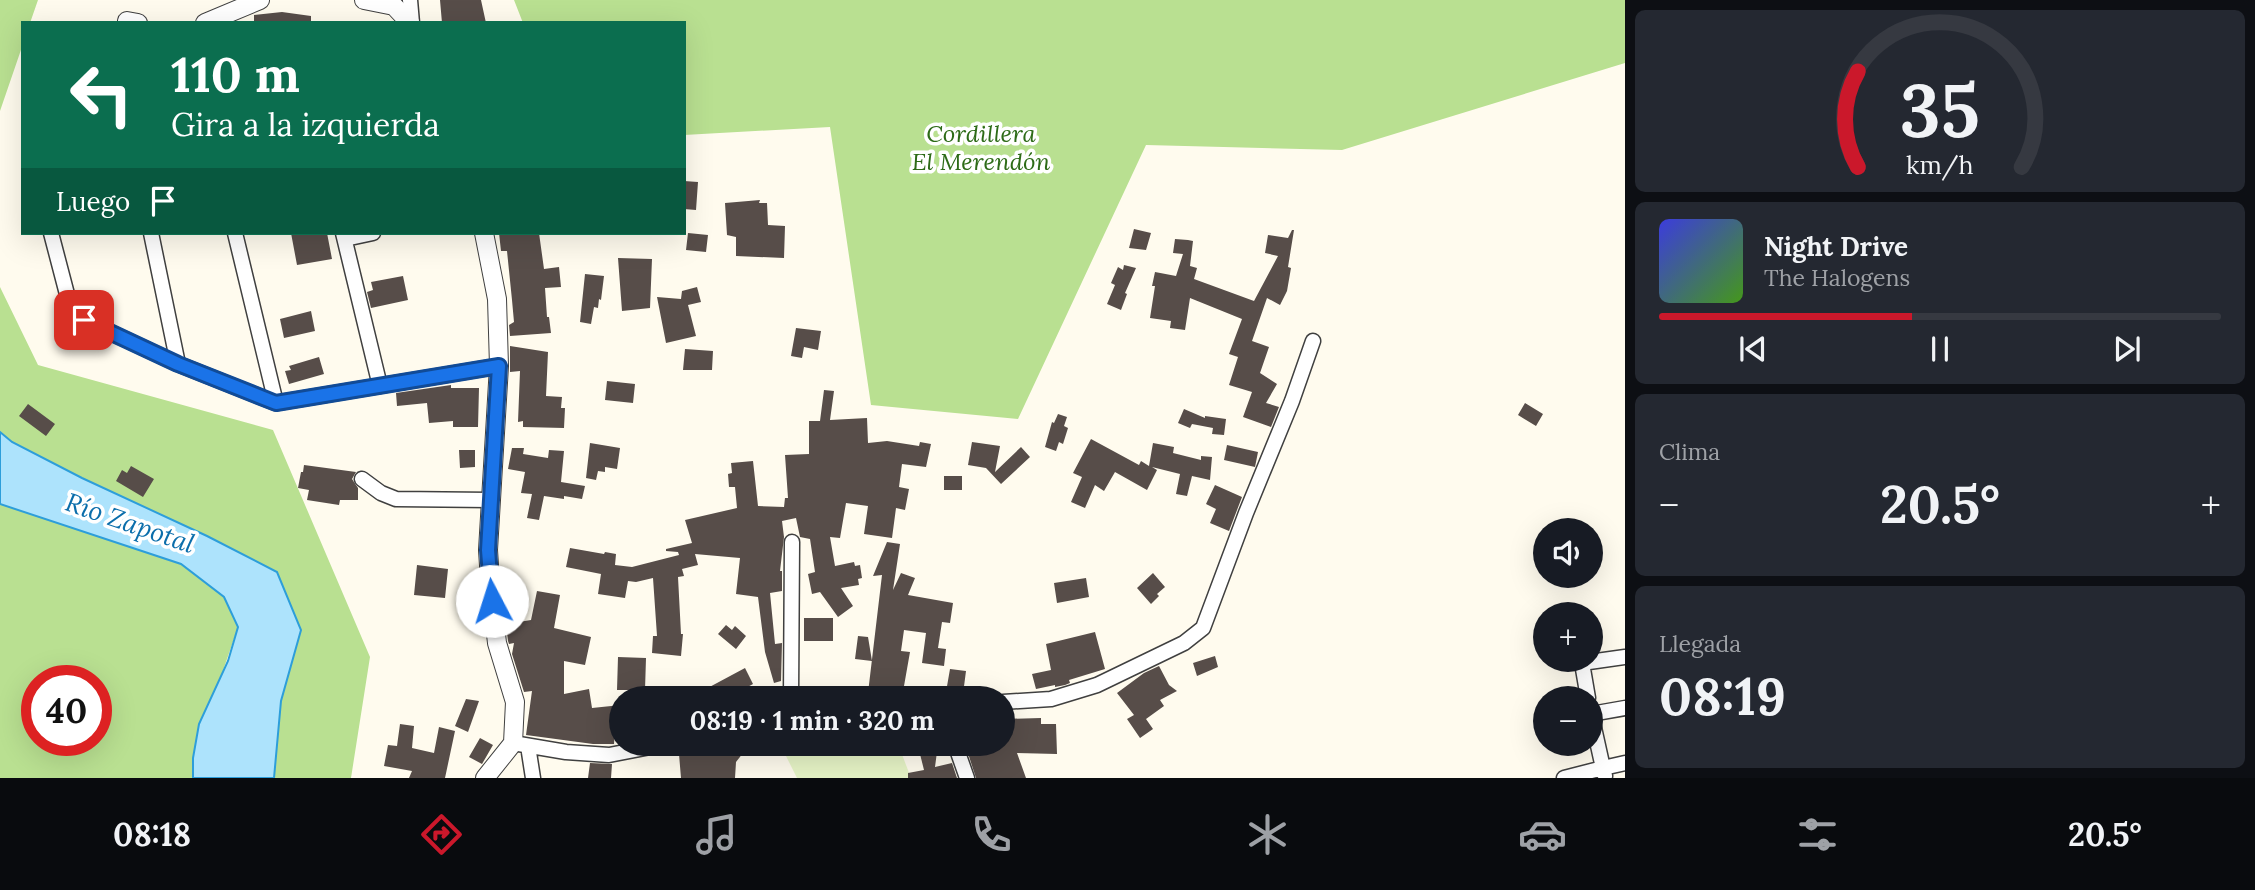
<!DOCTYPE html>
<html lang="es">
<meta charset="utf-8">
<style>
:root{--surface:#171b24;--page:#242831;--text:#f1f3f6;--muted:#9ea1a6;--line:#363941;--accent:#cb182b}
body{margin:0;font-family:Lora,serif;background:var(--page);color:var(--text);height:100vh;display:flex;flex-direction:column;font-size:26px;white-space:nowrap}
*{box-sizing:border-box;margin:0}
p{font-size:23px;color:var(--muted)}
.icon{flex:none;width:38px;height:38px;fill:none;stroke:currentColor;stroke-width:2;stroke-linecap:round;stroke-linejoin:round}
.map{position:relative;flex:1;overflow:hidden}
.details{display:flex;flex-direction:column;gap:10px;padding:10px;background:#0d0f14;width:630px}
.details>*{flex:none}
.banner{position:absolute;left:21px;top:21px;width:665px;height:214px;border-radius:0px;box-shadow:0 7px 28px #0002;background:#0b6e4f;color:#fff;overflow:hidden}
.tools{position:absolute;left:1533px;top:518px;display:grid;gap:14px}
.tools a{display:grid;place-items:center;width:70px;height:70px;border-radius:50%;background:var(--surface);box-shadow:0 7px 28px #0002;font-size:35px}
.speed{position:absolute;left:21px;top:665px;display:flex;gap:14px;font-size:35px;font-weight:700;text-align:center}
.speed>*{display:grid;place-content:center;width:91px;height:91px;border-radius:50%;background:var(--surface);box-shadow:0 7px 28px #0002;line-height:1}
.speed .limit{border:10px solid #d22;background:#fff;color:#111}
.pin{position:absolute;display:grid;place-items:center;width:60px;height:60px;color:#fff;margin:-30px;border-radius:14px;box-shadow:0 4px 10px #0006}
.me{position:absolute;width:77px;margin:-38px;rotate:355deg;stroke-linejoin:round;filter:drop-shadow(0 0 5px #0008)}
.turn{display:flex;align-items:center;gap:24px;height:147px;padding:0 35px;font-size:32px}
.turn .icon{width:91px;height:91px;stroke-width:2.5}
.turn b{display:block;font-size:49px;line-height:60px}
.then{display:flex;align-items:center;height:66px;padding:0 35px;background:#0003;gap:14px;font-size:26px}
.big{font-size:52px;font-weight:700;line-height:1.1}
.details .widget{flex:1;display:flex;flex-direction:column;justify-content:center;gap:10px;min-width:0;padding:0 24px;border-radius:10px;background:var(--page)}
.details .dial{align-items:center;gap:0}
.dial svg{height:182px;overflow:visible;fill:none;stroke:var(--line);stroke-width:7;stroke-linecap:round;text-anchor:middle}
.dial text{fill:var(--text);stroke:none}
.song{display:flex;align-items:center;gap:21px}
.cover{width:84px;height:84px;border-radius:10px;background:linear-gradient(135deg,hsl(240 70% 55%),hsl(100 70% 35%))}
.played{height:7px;border-radius:4px;background:linear-gradient(90deg,var(--accent) 45%,var(--line) 45%)}
.keys{display:flex;justify-content:space-around;direction:ltr}
.heat{display:flex;justify-content:space-between;align-items:center;font-size:38px;direction:ltr}
.trip{position:absolute;left:609px;top:686px;width:406px;height:70px;border-radius:35px;background:var(--surface);box-shadow:0 7px 28px #0002;font-weight:700;line-height:70px;text-align:center}
.tabs{display:flex;height:112px;justify-content:space-around;align-items:center;background:#090b0e;color:var(--muted)}
.tabs .icon{width:49px;height:49px}
.tabs .on{color:var(--accent)}
.tabs b{font-size:32px;color:var(--text)}
main{display:flex;flex:1;min-height:0}
.map>svg:first-child{display:block}
</style>
<main>
<div class="map">
<svg width="1625" height="778" viewBox="0 0 1625 778">
<rect width="100%" height="100%" fill="#fffbee"/>
<path fill="#b9e091" fill-rule="evenodd" d="M 0,0 L 38,0 L 30,23 L 23,23 L 23,44 L 0,111 Z
M 514,0 L 1625,0 L 1625,63 L 1342,150 L 1146,145 L 1018,419 L 871,405 L 830,127 L 684,135 L 684,23 L 523,23 Z
M 0,287 L 38,365 L 273,430 L 370,657 L 351,778 L 274,778 L 281,701 L 301,630 L 207,536 L 82,478 L 12,442 L 0,432 Z
M 0,504 L 181,564 L 225,597 L 238,627 L 193,758 L 193,778 L 0,778 ZM 37,681 L 96,681 L 96,740 L 37,740 Z"/>
<path fill="#e6f4c6" d="M 780,744 L 898,744 L 911,778 L 797,778 Z"/>
<path fill="#ade3fc" stroke="#2d9eda" stroke-width="2" d="M 0,432 L 12,442 L 82,478 L 207,536 L 277,572 L 301,630 L 281,701 L 274,778 L 193,778 L 193,758 L 199,724 L 228,661 L 238,627 L 224,597 L 181,564 L 0,504 Z"/>
<path fill="#574d49" d="M 440,0 L 481,0 L 486,23 L 442,23 Z
M 282,12 L 311,16 L 311,23 L 254,23 L 254,15 Z
M 684,181 L 698,182 L 696,210 L 684,209 Z
M 760,200 L 759,203 L 767,203 L 768,225 L 785,226 L 784,258 L 736,256 L 736,237 L 727,235 L 725,203 Z
M 1134,229 L 1151,233 L 1146,250 L 1129,248 Z
M 1292,230 L 1294,230 L 1288,267 L 1291,268 L 1287,291 L 1280,305 L 1267,298 L 1252,341 L 1269,347 L 1260,373 L 1277,384 L 1266,403 L 1279,407 L 1271,427 L 1243,417 L 1252,392 L 1229,385 L 1238,357 L 1229,354 L 1242,319 L 1190,298 L 1185,330 L 1170,328 L 1171,321 L 1150,318 L 1155,286 L 1152,286 L 1155,272 L 1176,276 L 1183,254 L 1173,253 L 1175,239 L 1188,240 L 1193,241 L 1190,266 L 1197,268 L 1194,279 L 1254,301 L 1278,256 L 1265,253 L 1268,235 L 1288,238 Z
M 291,233 L 327,233 L 332,259 L 297,265 Z
M 499,233 L 539,233 L 544,269 L 559,267 L 561,287 L 545,288 L 547,317 L 549,317 L 551,333 L 510,336 L 509,325 L 514,322 L 512,300 L 507,251 L 501,251 Z
M 688,233 L 708,235 L 706,252 L 686,250 Z
M 618,258 L 652,259 L 650,308 L 622,311 Z
M 1124,265 L 1136,268 L 1125,293 L 1127,294 L 1121,310 L 1107,304 L 1115,285 L 1111,283 L 1118,267 L 1123,270 Z
M 585,274 L 604,276 L 601,300 L 599,299 L 598,308 L 594,307 L 591,324 L 580,322 Z
M 403,276 L 408,300 L 371,308 L 367,292 L 373,290 L 371,282 Z
M 697,287 L 701,302 L 688,305 L 696,336 L 666,343 L 657,297 L 681,299 L 682,291 Z
M 311,311 L 315,331 L 284,338 L 280,319 Z
M 796,328 L 821,331 L 818,350 L 804,347 L 802,358 L 791,356 Z
M 510,346 L 548,352 L 546,396 L 562,397 L 561,408 L 565,408 L 564,428 L 523,427 L 523,421 L 518,422 L 520,371 L 510,372 Z
M 685,349 L 713,351 L 712,370 L 683,370 Z
M 319,357 L 324,374 L 289,384 L 285,371 L 291,370 L 289,366 Z
M 607,381 L 635,384 L 633,403 L 605,400 Z
M 451,385 L 451,388 L 479,388 L 478,427 L 453,427 L 453,421 L 429,423 L 427,403 L 397,406 L 396,393 Z
M 824,390 L 834,391 L 830,420 L 867,418 L 868,443 L 887,441 L 919,446 L 920,442 L 931,444 L 926,467 L 902,464 L 899,487 L 909,489 L 905,510 L 896,508 L 892,538 L 864,534 L 868,506 L 846,503 L 840,538 L 830,537 L 835,566 L 854,562 L 855,566 L 860,565 L 862,578 L 858,579 L 859,585 L 841,588 L 853,606 L 838,617 L 820,592 L 812,594 L 808,574 L 815,572 L 810,539 L 800,537 L 796,518 L 782,521 L 784,537 L 780,571 L 782,571 L 782,591 L 770,593 L 775,644 L 782,643 L 781,681 L 774,683 L 765,652 L 758,597 L 736,594 L 740,558 L 695,554 L 698,565 L 682,569 L 684,576 L 678,577 L 681,634 L 683,634 L 681,656 L 652,653 L 653,636 L 657,636 L 653,578 L 636,582 L 628,581 L 625,598 L 598,594 L 601,574 L 566,567 L 570,548 L 604,554 L 605,552 L 616,554 L 615,565 L 632,567 L 679,555 L 678,552 L 666,551 L 666,549 L 692,543 L 685,520 L 737,508 L 735,487 L 729,487 L 728,474 L 732,473 L 731,463 L 753,461 L 758,506 L 784,507 L 785,498 L 788,498 L 785,455 L 809,454 L 809,421 L 820,421 Z
M 1525,403 L 1543,414 L 1536,426 L 1518,415 Z
M 28,404 L 55,424 L 46,436 L 19,416 Z
M 1184,409 L 1205,418 L 1205,416 L 1226,419 L 1224,435 L 1212,434 L 1213,428 L 1192,424 L 1190,428 L 1178,423 Z
M 1058,414 L 1067,417 L 1064,426 L 1068,428 L 1063,444 L 1059,442 L 1056,451 L 1045,447 L 1052,422 L 1054,423 Z
M 1091,439 L 1139,465 L 1141,461 L 1149,466 L 1153,443 L 1174,447 L 1173,453 L 1201,460 L 1201,456 L 1212,457 L 1210,480 L 1192,476 L 1187,496 L 1176,494 L 1180,474 L 1152,467 L 1157,470 L 1147,490 L 1115,472 L 1104,491 L 1095,485 L 1085,508 L 1071,502 L 1082,477 L 1073,473 Z
M 972,442 L 1000,446 L 995,472 L 1021,447 L 1030,457 L 1001,484 L 986,468 L 968,465 Z
M 590,443 L 620,448 L 617,469 L 605,467 L 605,472 L 598,471 L 596,480 L 586,478 Z
M 1227,445 L 1258,452 L 1255,467 L 1224,460 Z
M 512,448 L 524,448 L 523,454 L 548,458 L 549,450 L 564,451 L 561,482 L 585,486 L 582,499 L 564,496 L 564,499 L 544,496 L 539,520 L 527,518 L 532,494 L 521,493 L 525,472 L 508,469 Z
M 459,450 L 475,450 L 475,467 L 460,468 Z
M 304,465 L 356,472 L 352,479 L 358,488 L 358,500 L 340,500 L 339,505 L 307,500 L 309,490 L 298,488 L 301,472 L 303,472 Z
M 131,466 L 154,479 L 143,497 L 116,481 L 122,470 L 127,473 Z
M 944,476 L 962,476 L 962,490 L 944,490 Z
M 1215,485 L 1242,497 L 1229,531 L 1210,523 L 1216,509 L 1206,504 Z
M 887,542 L 900,544 L 893,590 L 901,573 L 915,578 L 908,595 L 953,603 L 950,623 L 942,622 L 938,648 L 946,649 L 944,666 L 922,663 L 926,633 L 904,630 L 901,651 L 910,652 L 904,686 L 907,686 L 906,697 L 868,693 L 882,575 L 873,576 Z
M 417,565 L 448,569 L 445,598 L 414,595 Z
M 1153,573 L 1165,587 L 1157,594 L 1159,596 L 1151,604 L 1137,588 Z
M 1086,578 L 1089,597 L 1057,603 L 1054,583 Z
M 537,591 L 560,595 L 554,628 L 591,637 L 585,665 L 564,661 L 564,694 L 589,689 L 592,708 L 621,705 L 621,727 L 615,728 L 614,744 L 593,744 L 526,735 L 532,691 L 524,692 L 512,654 L 514,643 L 509,644 L 508,641 L 506,624 L 531,620 Z
M 804,618 L 833,618 L 833,641 L 804,641 Z
M 726,625 L 732,630 L 735,626 L 746,636 L 736,649 L 718,634 Z
M 1095,632 L 1105,669 L 1069,680 L 1070,683 L 1065,685 L 1055,687 L 1055,685 L 1036,689 L 1032,674 L 1051,670 L 1046,644 Z
M 858,636 L 868,637 L 872,661 L 855,659 Z
M 1215,656 L 1218,667 L 1197,676 L 1193,663 Z
M 618,657 L 646,658 L 645,690 L 617,690 Z
M 1159,666 L 1169,685 L 1177,691 L 1160,700 L 1164,706 L 1146,719 L 1153,729 L 1140,738 L 1127,719 L 1134,715 L 1117,693 L 1144,673 Z
M 745,668 L 753,684 L 742,690 L 746,698 L 732,698 L 730,691 L 713,698 L 689,698 Z
M 950,669 L 966,671 L 963,694 L 946,692 Z
M 466,699 L 479,701 L 468,732 L 455,726 Z
M 1041,718 L 1041,724 L 1056,724 L 1057,754 L 1017,753 L 1026,778 L 976,778 L 965,744 L 1003,744 L 1003,719 Z
M 400,724 L 414,726 L 412,748 L 434,753 L 439,727 L 455,731 L 445,778 L 409,778 L 412,771 L 384,766 L 388,745 L 397,746 Z
M 480,738 L 493,745 L 482,764 L 469,757 Z
M 703,744 L 750,744 L 736,762 L 735,778 L 681,778 L 679,754 L 703,752 Z
M 922,744 L 938,744 L 935,767 L 952,763 L 957,778 L 908,778 L 908,773 L 924,770 L 920,754 Z
M 590,763 L 612,764 L 611,778 L 588,778 Z"/>
<g fill="none" stroke-linecap="round" stroke-linejoin="round">
<g stroke="#404040" stroke-width="17">
<path id="minor" d="M 410,0 L 412,23
M 51,233 L 68,298 L 73,310 L 84,320 L 178,364 L 276,403 L 499,366
M 151,233 L 178,364
M 235,233 L 276,403
M 343,233 L 380,386
M 345,239 L 373,233
M 362,479 L 381,493 L 396,499 L 491,500
M 791,698 L 792,542
M 1588,698 L 1582,663 L 1625,657
M 1003,702 L 1051,699 L 1097,685 L 1184,643 L 1203,628 L 1246,513 L 1292,401 L 1313,341
M 513,743 L 566,752 L 609,755 L 666,744
M 955,744 L 967,778
M 528,746 L 533,778
M 1605,776 L 1603,768 L 1625,763
M 1564,778 L 1603,768 L 1591,714 L 1625,708"/>
</g>
<g stroke="#404040" stroke-width="20">
<path id="tertiary" d="M 364,0 L 394,6 L 410,23
M 127,21 L 138,23
M 205,23 L 260,0
M 484,233 L 497,299 L 499,366 L 488,550 L 490,581 L 497,643 L 515,702 L 513,743 L 485,778"/>
</g>
<use href="#minor" stroke="#fff" stroke-width="14"/>
<use href="#tertiary" stroke="#fff" stroke-width="18"/>
</g>
<g fill="none" stroke-linecap="round" stroke-linejoin="round">
<g stroke="#114b97" stroke-width="18">
<path id="route" d="M 84,320 L 178,364 L 276,403 L 499,366 L 488,550 L 492,601"/>
</g>
<use href="#route" stroke="#1a73e8" stroke-width="12"/>
</g>
<g text-anchor="middle" stroke-width="7" stroke-linejoin="round" paint-order="stroke">
<g font-size="24" font-style="italic" fill="#2d6b17" stroke="#fff">
<text x="981" y="142">Cordillera<tspan x="981" dy="28">El Merendón</tspan></text>
</g>
<g font-size="26" font-style="italic" fill="#0b6eab" stroke="#fff">
<text transform="translate(130 523) rotate(19)" y="9">Río Zapotal</text>
</g>
</g>
</svg>
<div class="tools">
<a><svg class="icon" aria-label="sound" viewBox="0 0 24 24"><path d="M4 9h4l5-4v14l-5-4H4zM17 9q2 3 0 6"/></svg></a>
<a>+</a>
<a>−</a>
</div>
<div class="speed"><div class="limit">40</div></div>
<div class="pin" style="left:84px;top:320px;background:#d93025"><svg class="icon" aria-label="arrive" viewBox="0 0 24 24"><path d="M6 21V4h12l-3 4 3 4H6"/></svg></div>
<svg class="me" style="left:492px;top:601px" viewBox="-20 -20 40 40"><circle r="19" fill="#fff"/><path d="M0-13L10 11 0 6-10 11z" fill="#1a73e8"/></svg>
<div class="trip">08:19 · 1 min · 320 m</div>
<div class="banner">
<div class="turn"><svg class="icon" aria-label="left" viewBox="0 0 24 24"><path d="M17 20v-9H6M10 6l-5 5 5 5"/></svg><div><b>110 m</b>Gira a la izquierda</div></div>
<div class="then">Luego<svg class="icon" aria-label="arrive" viewBox="0 0 24 24"><path d="M6 21V4h12l-3 4 3 4H6"/></svg></div>
</div>
</div>
<section class="details">
<div class="widget dial"><svg viewBox="0 0 100 80">
<path d="M14 69A42 42 0 1 1 86 69"/>
<path d="M14 69A42 42 0 0 1 14 27" stroke="#cb182b"/>
<text x="50" y="56" font-size="32" font-weight="700">35</text>
<text x="50" y="72" font-size="11">km/h</text>
</svg></div>
<div class="widget">
<div class="song"><i class="cover"></i><div><b>Night Drive</b><p>The Halogens</p></div></div>
<div class="played"></div>
<div class="keys"><svg class="icon" aria-label="previous" viewBox="0 0 24 24"><path d="M18 5L8 12l10 7zM5 5v14"/></svg><svg class="icon" aria-label="pause" viewBox="0 0 24 24"><path d="M8 5v14M16 5v14"/></svg><svg class="icon" aria-label="next" viewBox="0 0 24 24"><path d="M6 5l10 7-10 7zM19 5v14"/></svg></div>
</div>
<div class="widget"><p>Clima</p>
<div class="heat"><a>−</a><b class="big">20.5°</b><a>+</a></div>
</div>
<div class="widget"><p>Llegada</p><b class="big">08:19</b></div>
</section>
</main>
<nav class="tabs">
<b>08:18</b>
<svg class="icon on" aria-label="directions" viewBox="0 0 24 24"><path d="M12 3l9 9-9 9-9-9zM9 14v-3h6M13 9l2 2-2 2"/></svg>
<svg class="icon" aria-label="music" viewBox="0 0 24 24"><path d="M9 18V5l10-2v13"/><circle cx="6" cy="18" r="3"/><circle cx="16" cy="16" r="3"/></svg>
<svg class="icon" aria-label="phone" viewBox="0 0 24 24"><path d="M5 4h4l2 5-3 2q2 4 5 5l2-3 5 2v4C11 20 4 13 5 4z"/></svg>
<svg class="icon" aria-label="climate" viewBox="0 0 24 24"><path d="M12 3v18M4 7l16 10M4 17L20 7"/></svg>
<svg class="icon" aria-label="car" viewBox="0 0 24 24"><path d="M5 17H2v-5l4-1 3-4h7l3 4 3 1v5h-3M9 17h6M6 11h13"/><circle cx="7" cy="17" r="2"/><circle cx="17" cy="17" r="2"/></svg>
<svg class="icon" aria-label="filters" viewBox="0 0 24 24"><path d="M4 7h16M4 17h16"/><circle cx="9" cy="7" r="2"/><circle cx="15" cy="17" r="2"/></svg>
<b>20.5°</b>
</nav>
